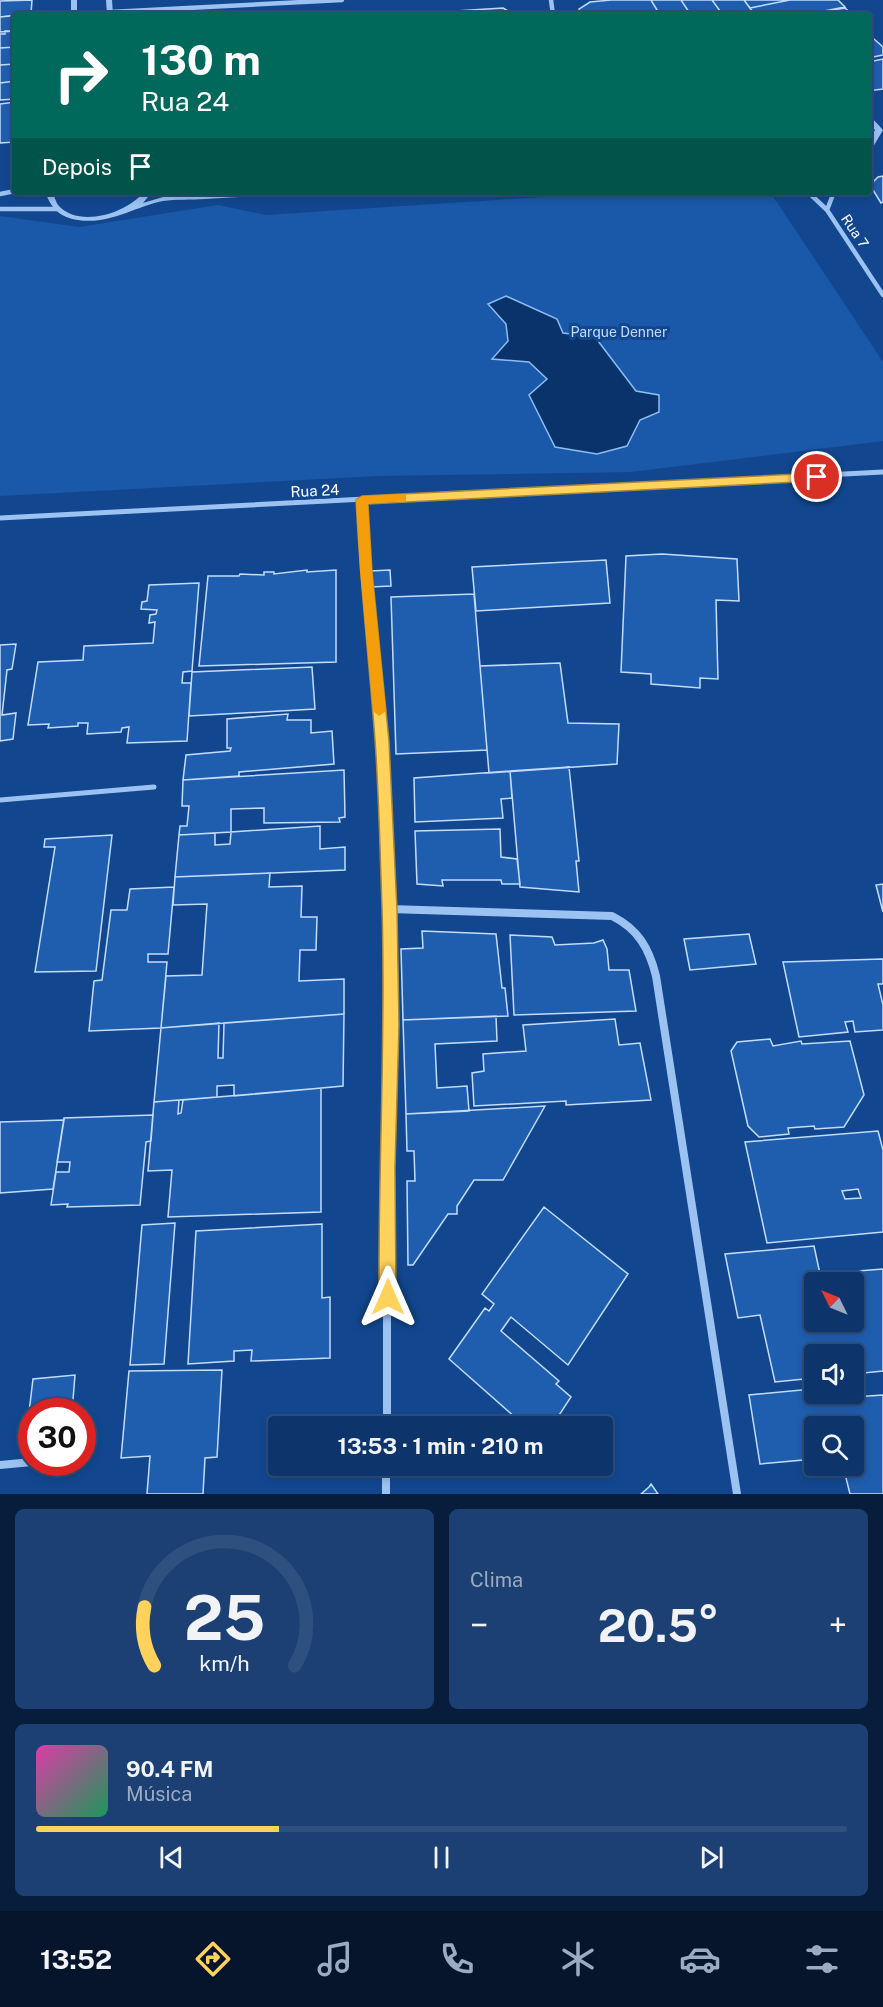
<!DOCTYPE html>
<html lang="pt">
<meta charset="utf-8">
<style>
:root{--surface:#0e356b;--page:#1c4073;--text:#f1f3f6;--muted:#9babc1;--line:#2e507e;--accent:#ffd25c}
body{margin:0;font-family:"Public Sans",sans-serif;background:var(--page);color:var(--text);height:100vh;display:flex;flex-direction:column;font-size:22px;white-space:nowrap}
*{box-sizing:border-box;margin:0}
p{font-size:20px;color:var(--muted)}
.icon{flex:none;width:33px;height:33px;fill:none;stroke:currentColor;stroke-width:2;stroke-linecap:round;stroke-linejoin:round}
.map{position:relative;height:1494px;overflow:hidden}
.details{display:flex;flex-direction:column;gap:15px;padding:15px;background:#081d3b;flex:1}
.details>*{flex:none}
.hud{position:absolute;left:12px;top:12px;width:860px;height:183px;border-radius:6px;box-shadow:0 3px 9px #0003,0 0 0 2px var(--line);background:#00695c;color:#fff;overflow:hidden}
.needle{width:39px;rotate:313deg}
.buttons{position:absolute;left:804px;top:1272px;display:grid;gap:12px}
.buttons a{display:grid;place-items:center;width:60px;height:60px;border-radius:6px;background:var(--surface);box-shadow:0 3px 9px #0003,0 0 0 2px var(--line);font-size:30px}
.speed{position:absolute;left:18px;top:1398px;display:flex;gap:12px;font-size:30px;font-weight:700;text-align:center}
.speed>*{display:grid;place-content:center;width:78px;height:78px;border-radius:50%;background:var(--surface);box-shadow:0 3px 9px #0003,0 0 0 2px var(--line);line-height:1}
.speed .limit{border:9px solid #d22;background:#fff;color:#111}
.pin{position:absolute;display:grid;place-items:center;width:51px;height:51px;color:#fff;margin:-26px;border:3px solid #fff;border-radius:50%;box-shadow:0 2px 6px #0007}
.me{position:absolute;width:66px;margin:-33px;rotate:0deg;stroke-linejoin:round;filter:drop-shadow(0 0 4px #0008)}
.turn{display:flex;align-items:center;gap:21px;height:126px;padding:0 30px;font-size:27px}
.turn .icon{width:78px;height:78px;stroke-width:2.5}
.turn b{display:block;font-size:42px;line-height:51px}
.then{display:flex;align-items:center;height:57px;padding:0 30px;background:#0003;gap:12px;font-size:22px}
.big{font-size:45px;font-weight:700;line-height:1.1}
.details .tile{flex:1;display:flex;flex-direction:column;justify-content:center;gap:9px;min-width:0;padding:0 21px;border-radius:9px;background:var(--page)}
.details .dial{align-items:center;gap:0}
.dial svg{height:156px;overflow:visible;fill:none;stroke:var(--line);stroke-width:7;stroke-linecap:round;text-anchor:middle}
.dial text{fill:var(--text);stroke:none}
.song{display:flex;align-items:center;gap:18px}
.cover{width:72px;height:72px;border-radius:9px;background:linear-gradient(135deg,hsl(320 70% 55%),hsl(150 70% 35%))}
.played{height:6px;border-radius:3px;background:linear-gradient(90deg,var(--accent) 30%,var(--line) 30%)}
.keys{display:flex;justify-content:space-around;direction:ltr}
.heat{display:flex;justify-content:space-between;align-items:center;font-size:33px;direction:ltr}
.details .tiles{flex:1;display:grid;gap:15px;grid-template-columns:1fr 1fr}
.tile:last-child{grid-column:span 2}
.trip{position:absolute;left:268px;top:1416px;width:345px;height:60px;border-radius:6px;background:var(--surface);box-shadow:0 3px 9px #0003,0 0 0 2px var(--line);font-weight:700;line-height:60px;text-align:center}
.menu{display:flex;height:96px;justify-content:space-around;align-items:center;background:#06152b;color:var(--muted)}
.menu .icon{width:42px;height:42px}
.menu .current{color:var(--accent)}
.menu b{font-size:27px;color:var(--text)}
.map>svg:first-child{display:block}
</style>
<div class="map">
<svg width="883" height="1494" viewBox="0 0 883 1494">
<rect width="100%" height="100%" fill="#12478f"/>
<path fill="#1a58a9" d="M 618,192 L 770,192 L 883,362 L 883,441 L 631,472 L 378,476 L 0,496 L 0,216 L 79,227 L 218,205 L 266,215 Z"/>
<path fill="#0b336b" stroke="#8dbcf5" stroke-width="1.5" d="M 506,296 L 557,319 L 563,333 L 595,337 L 636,391 L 659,395 L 659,412 L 640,420 L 627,446 L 597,454 L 555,447 L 529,395 L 547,379 L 529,362 L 492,359 L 508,341 L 506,324 L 488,304 Z"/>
<path fill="#1f5dae" stroke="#c3dcfd" stroke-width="1.5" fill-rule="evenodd" d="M 32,0 L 31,14 L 0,17 L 0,1 Z
M 611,0 L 651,0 L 660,15 L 580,15 L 579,9 L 590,2 Z
M 651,0 L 681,0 L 691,15 L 660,15 Z
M 681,0 L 712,0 L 723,15 L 691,15 Z
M 712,0 L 744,0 L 755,15 L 723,15 Z
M 744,0 L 790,0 L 750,8 Z
M 790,0 L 838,0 L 845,7 L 803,15 L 755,15 L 750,8 Z
M 503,8 L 515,15 L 425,15 L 424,13 Z
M 845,8 L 853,15 L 803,15 L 810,14 Z
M 15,15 L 15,31 L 0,32 L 0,17 Z
M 5,31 L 15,31 L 15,47 L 0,48 L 0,34 L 5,34 Z
M 874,39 L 883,47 L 883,55 L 868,58 L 868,40 Z
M 15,47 L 15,64 L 0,65 L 0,48 Z
M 883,59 L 883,89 L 868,91 L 868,62 Z
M 15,64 L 15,81 L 0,83 L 0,65 Z
M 15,81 L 15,99 L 0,100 L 0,83 Z
M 15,102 L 15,156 L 13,156 L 14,142 L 0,143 L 0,104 Z
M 883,176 L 883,202 L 881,203 L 870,185 L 878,177 Z
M 662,554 L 737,559 L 739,601 L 716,600 L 718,679 L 700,678 L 700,688 L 651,684 L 651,674 L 621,672 L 626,556 Z
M 606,560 L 610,603 L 476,611 L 472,567 Z
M 307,570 L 307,572 L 336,570 L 336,662 L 199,666 L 208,576 L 239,576 L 240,574 L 264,575 L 264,572 L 274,572 L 274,574 Z
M 390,570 L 391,586 L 370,587 L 370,571 Z
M 199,583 L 192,671 L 183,672 L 182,683 L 191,683 L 187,741 L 127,743 L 129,727 L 122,728 L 121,732 L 87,734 L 88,723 L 78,723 L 78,726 L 48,728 L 49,724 L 28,725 L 38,662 L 83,660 L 84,646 L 153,643 L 155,622 L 149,623 L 150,615 L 156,614 L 157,610 L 141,609 L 142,602 L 147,601 L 149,585 Z
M 474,594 L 487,750 L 396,754 L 391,597 Z
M 16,644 L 12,669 L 7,670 L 2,715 L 16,713 L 13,739 L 0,741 L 0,645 Z
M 560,663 L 568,723 L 619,724 L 617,764 L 489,773 L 480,666 Z
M 312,667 L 315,709 L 189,716 L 192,672 Z
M 288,714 L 287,720 L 311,720 L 311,733 L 332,731 L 334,764 L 239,772 L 239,776 L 183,780 L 186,755 L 230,751 L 231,748 L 227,748 L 227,719 Z
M 569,767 L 579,861 L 576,861 L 579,892 L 520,887 L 510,771 Z
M 344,770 L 345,817 L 339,818 L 340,822 L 264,823 L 264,808 L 231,809 L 231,832 L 179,835 L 180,826 L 187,826 L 189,806 L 182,806 L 183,780 Z
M 510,771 L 512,798 L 501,799 L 503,818 L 415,822 L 414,778 Z
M 320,826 L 320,849 L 345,847 L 345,870 L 175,877 L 179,835 L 215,833 L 215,845 L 230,844 L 231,832 Z
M 500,829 L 501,857 L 517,859 L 520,884 L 502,884 L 501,880 L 442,880 L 443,886 L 417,884 L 415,831 Z
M 112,835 L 96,971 L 35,972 L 55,847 L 44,847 L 45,839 Z
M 270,873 L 269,887 L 302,886 L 301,917 L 317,917 L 316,950 L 300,950 L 299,981 L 344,979 L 344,1014 L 161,1028 L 166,976 L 202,975 L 207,904 L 173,905 L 175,877 Z
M 883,884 L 883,912 L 876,885 Z
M 174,887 L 168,954 L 148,954 L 148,962 L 167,962 L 161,1028 L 89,1031 L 94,981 L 102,980 L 111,910 L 127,910 L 130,889 Z
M 422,931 L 496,934 L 502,988 L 505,988 L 508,1016 L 403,1020 L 401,949 L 423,948 Z
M 749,934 L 756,964 L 690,970 L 684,939 Z
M 510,935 L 552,937 L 555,945 L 594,943 L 603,940 L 607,949 L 609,970 L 629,970 L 636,1011 L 514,1015 Z
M 883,959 L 883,984 L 878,984 L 883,1005 L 883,1030 L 855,1032 L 853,1021 L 845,1022 L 848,1032 L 799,1037 L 783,962 Z
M 344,1014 L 343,1086 L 234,1096 L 234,1085 L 217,1086 L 217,1097 L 154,1102 L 161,1028 L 219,1023 L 218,1058 L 223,1058 L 224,1023 Z
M 496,1016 L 497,1041 L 435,1044 L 437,1088 L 467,1086 L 469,1111 L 406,1114 L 403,1020 Z
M 615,1019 L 619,1045 L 640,1043 L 651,1100 L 566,1105 L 566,1101 L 474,1106 L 472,1073 L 484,1071 L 483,1054 L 526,1051 L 523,1025 Z
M 770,1039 L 773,1046 L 801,1041 L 802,1044 L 850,1041 L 864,1095 L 844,1127 L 815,1129 L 814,1126 L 788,1128 L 789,1134 L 759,1137 L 748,1126 L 731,1051 L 737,1042 Z
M 321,1088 L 321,1212 L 168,1217 L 172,1170 L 148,1171 L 154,1102 L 179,1100 L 178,1114 L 181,1113 L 183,1100 Z
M 545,1106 L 503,1180 L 474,1180 L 457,1206 L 457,1214 L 448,1214 L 413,1265 L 408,1265 L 407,1181 L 415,1181 L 414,1151 L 407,1151 L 406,1114 Z
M 153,1115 L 151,1141 L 146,1142 L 140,1205 L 67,1207 L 68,1204 L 51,1205 L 56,1172 L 69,1172 L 70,1162 L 57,1162 L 64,1118 Z
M 64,1120 L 53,1189 L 0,1193 L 0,1122 Z
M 878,1131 L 883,1150 L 883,1232 L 767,1243 L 745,1142 ZM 858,1189 L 861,1198 L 845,1199 L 842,1191 Z
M 544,1207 L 628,1274 L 568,1365 L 511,1317 L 501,1331 L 559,1381 L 556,1384 L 571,1397 L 552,1426 L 525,1426 L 449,1359 L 485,1308 L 489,1311 L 494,1304 L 482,1294 Z
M 175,1223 L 164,1364 L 130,1365 L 142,1225 Z
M 322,1224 L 322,1298 L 330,1297 L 330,1358 L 251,1361 L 252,1350 L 234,1351 L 234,1361 L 188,1364 L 196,1231 Z
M 814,1246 L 820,1274 L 883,1269 L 883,1371 L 854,1374 L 854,1354 L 814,1354 L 814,1378 L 775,1382 L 760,1315 L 738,1318 L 725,1254 ZM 814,1282 L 854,1282 L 854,1322 L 814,1322 Z
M 222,1370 L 217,1457 L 205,1458 L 203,1494 L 147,1494 L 150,1456 L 121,1458 L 129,1371 Z
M 75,1375 L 72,1412 L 32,1412 L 32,1429 L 27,1429 L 33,1379 Z
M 812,1389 L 815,1401 L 833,1399 L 832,1394 L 853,1394 L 854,1397 L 883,1395 L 883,1494 L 850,1494 L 843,1466 L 854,1466 L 854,1426 L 814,1426 L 814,1459 L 760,1464 L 749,1395 Z
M 651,1484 L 658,1494 L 641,1494 L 649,1487 Z"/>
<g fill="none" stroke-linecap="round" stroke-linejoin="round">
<path stroke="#9cc2f2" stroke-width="4.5" d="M 551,0 L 553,15
M 110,12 L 342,0
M 808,192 L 827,210 L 883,295
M 0,194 L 15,191
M 0,209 L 57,209
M 827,210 L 834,192"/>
<path stroke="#9cc2f2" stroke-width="5" d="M 362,500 L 366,571 L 382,741 L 387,852
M 0,518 L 883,472
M 0,800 L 154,787"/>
<path stroke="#9cc2f2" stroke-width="8" d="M 387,850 L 392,1025 L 387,1168 L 387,1426
M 389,909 L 612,916 C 638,929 649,948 656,976 L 737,1494
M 82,1456 L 86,1455
M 0,1465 L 32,1462
M 386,1466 L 386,1494"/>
<path fill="#9cc2f2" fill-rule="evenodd" d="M 71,0 L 77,0 L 77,15 L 71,15 Z
M 106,0 L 112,0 L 113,15 L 107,15 Z
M 868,117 L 872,118 L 883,130 L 873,147 L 868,147 L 868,142 L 875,130 L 868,122 Z
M 45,192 L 53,192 C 54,196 56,202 58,205 C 79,229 127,213 144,192 L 152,192 L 143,203 L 163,197 L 252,192 L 297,192 L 293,194 C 264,196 234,197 205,199 C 191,200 176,199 163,201 C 134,207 109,225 78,220 C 59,217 52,209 45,192 Z"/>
</g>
<path fill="#ffd25c" stroke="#a6883c" stroke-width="1.5" d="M 817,473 L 822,477 L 817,481 L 368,504 L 372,571 L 389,741 L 397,909 L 399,1025 L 395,1168 L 396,1297 L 394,1304 L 388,1306 L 381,1304 L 379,1297 C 378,1167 386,1037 382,908 C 380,852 379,796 375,740 C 369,660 360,581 356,500 L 362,496 Z"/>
<path fill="#f59e0b" d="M 402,494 L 406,495 L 406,501 L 368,504 L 372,571 L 386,711 L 379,716 L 373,711 L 360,571 L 356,500 L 362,496 Z"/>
<g text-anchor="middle" stroke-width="6" stroke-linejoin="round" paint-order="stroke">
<g font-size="14" fill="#fff" stroke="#12478f">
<text transform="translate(855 231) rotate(56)" y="5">Rua 7</text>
</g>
<g font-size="14" fill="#c3dcfd" stroke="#12478f">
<text x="619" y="337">Parque Denner</text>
</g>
<g font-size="15" fill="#fff" stroke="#12478f">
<text transform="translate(315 491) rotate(-3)" y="5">Rua 24</text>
</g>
</g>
</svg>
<div class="buttons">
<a><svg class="needle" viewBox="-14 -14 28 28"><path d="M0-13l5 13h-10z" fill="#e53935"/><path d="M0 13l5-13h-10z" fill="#9babc1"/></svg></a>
<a><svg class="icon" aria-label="sound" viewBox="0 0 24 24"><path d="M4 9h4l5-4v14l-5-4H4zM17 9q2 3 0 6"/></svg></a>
<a><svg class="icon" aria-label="search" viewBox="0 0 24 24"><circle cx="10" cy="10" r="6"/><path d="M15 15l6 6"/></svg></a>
</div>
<div class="speed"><div class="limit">30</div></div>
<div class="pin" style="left:817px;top:477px;background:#d93025"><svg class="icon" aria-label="arrive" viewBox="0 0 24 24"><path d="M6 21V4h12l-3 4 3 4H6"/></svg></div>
<svg class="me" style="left:388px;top:1297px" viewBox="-20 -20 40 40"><path d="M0-17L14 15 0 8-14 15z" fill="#ffd25c" stroke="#fff" stroke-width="4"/></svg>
<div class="trip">13:53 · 1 min · 210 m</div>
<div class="hud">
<div class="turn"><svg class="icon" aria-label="right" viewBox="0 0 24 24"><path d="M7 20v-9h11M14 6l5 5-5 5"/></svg><div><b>130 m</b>Rua 24</div></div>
<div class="then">Depois<svg class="icon" aria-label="arrive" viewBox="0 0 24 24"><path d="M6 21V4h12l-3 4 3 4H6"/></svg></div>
</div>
</div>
<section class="details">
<div class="tiles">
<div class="tile dial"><svg viewBox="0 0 100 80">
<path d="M14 69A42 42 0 1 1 86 69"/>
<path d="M14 69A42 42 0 0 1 9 39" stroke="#ffd25c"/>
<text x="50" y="56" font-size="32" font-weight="700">25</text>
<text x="50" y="72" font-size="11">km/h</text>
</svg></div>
<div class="tile"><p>Clima</p>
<div class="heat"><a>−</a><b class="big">20.5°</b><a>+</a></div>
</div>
<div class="tile">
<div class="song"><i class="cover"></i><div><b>90.4 FM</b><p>Música</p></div></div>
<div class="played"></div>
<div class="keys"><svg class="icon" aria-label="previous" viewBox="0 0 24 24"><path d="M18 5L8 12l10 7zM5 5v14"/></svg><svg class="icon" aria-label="pause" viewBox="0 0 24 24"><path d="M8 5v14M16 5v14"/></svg><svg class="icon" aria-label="next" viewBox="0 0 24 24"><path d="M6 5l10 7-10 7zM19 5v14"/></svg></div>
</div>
</div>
</section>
<nav class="menu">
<b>13:52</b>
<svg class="icon current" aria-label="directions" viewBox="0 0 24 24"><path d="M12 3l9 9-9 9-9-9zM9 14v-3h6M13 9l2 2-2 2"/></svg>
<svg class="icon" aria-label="music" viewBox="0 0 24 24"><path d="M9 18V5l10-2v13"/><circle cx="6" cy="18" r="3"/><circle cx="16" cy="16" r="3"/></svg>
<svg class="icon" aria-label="phone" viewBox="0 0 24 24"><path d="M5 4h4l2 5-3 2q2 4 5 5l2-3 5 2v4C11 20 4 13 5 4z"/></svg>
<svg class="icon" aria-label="climate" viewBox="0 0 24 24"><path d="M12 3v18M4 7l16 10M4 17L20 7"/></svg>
<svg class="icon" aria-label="car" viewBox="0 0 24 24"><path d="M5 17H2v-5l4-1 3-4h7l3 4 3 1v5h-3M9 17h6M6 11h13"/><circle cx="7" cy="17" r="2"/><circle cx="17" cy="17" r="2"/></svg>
<svg class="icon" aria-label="filters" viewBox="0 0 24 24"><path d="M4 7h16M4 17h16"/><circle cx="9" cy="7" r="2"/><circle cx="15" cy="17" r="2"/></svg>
</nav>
